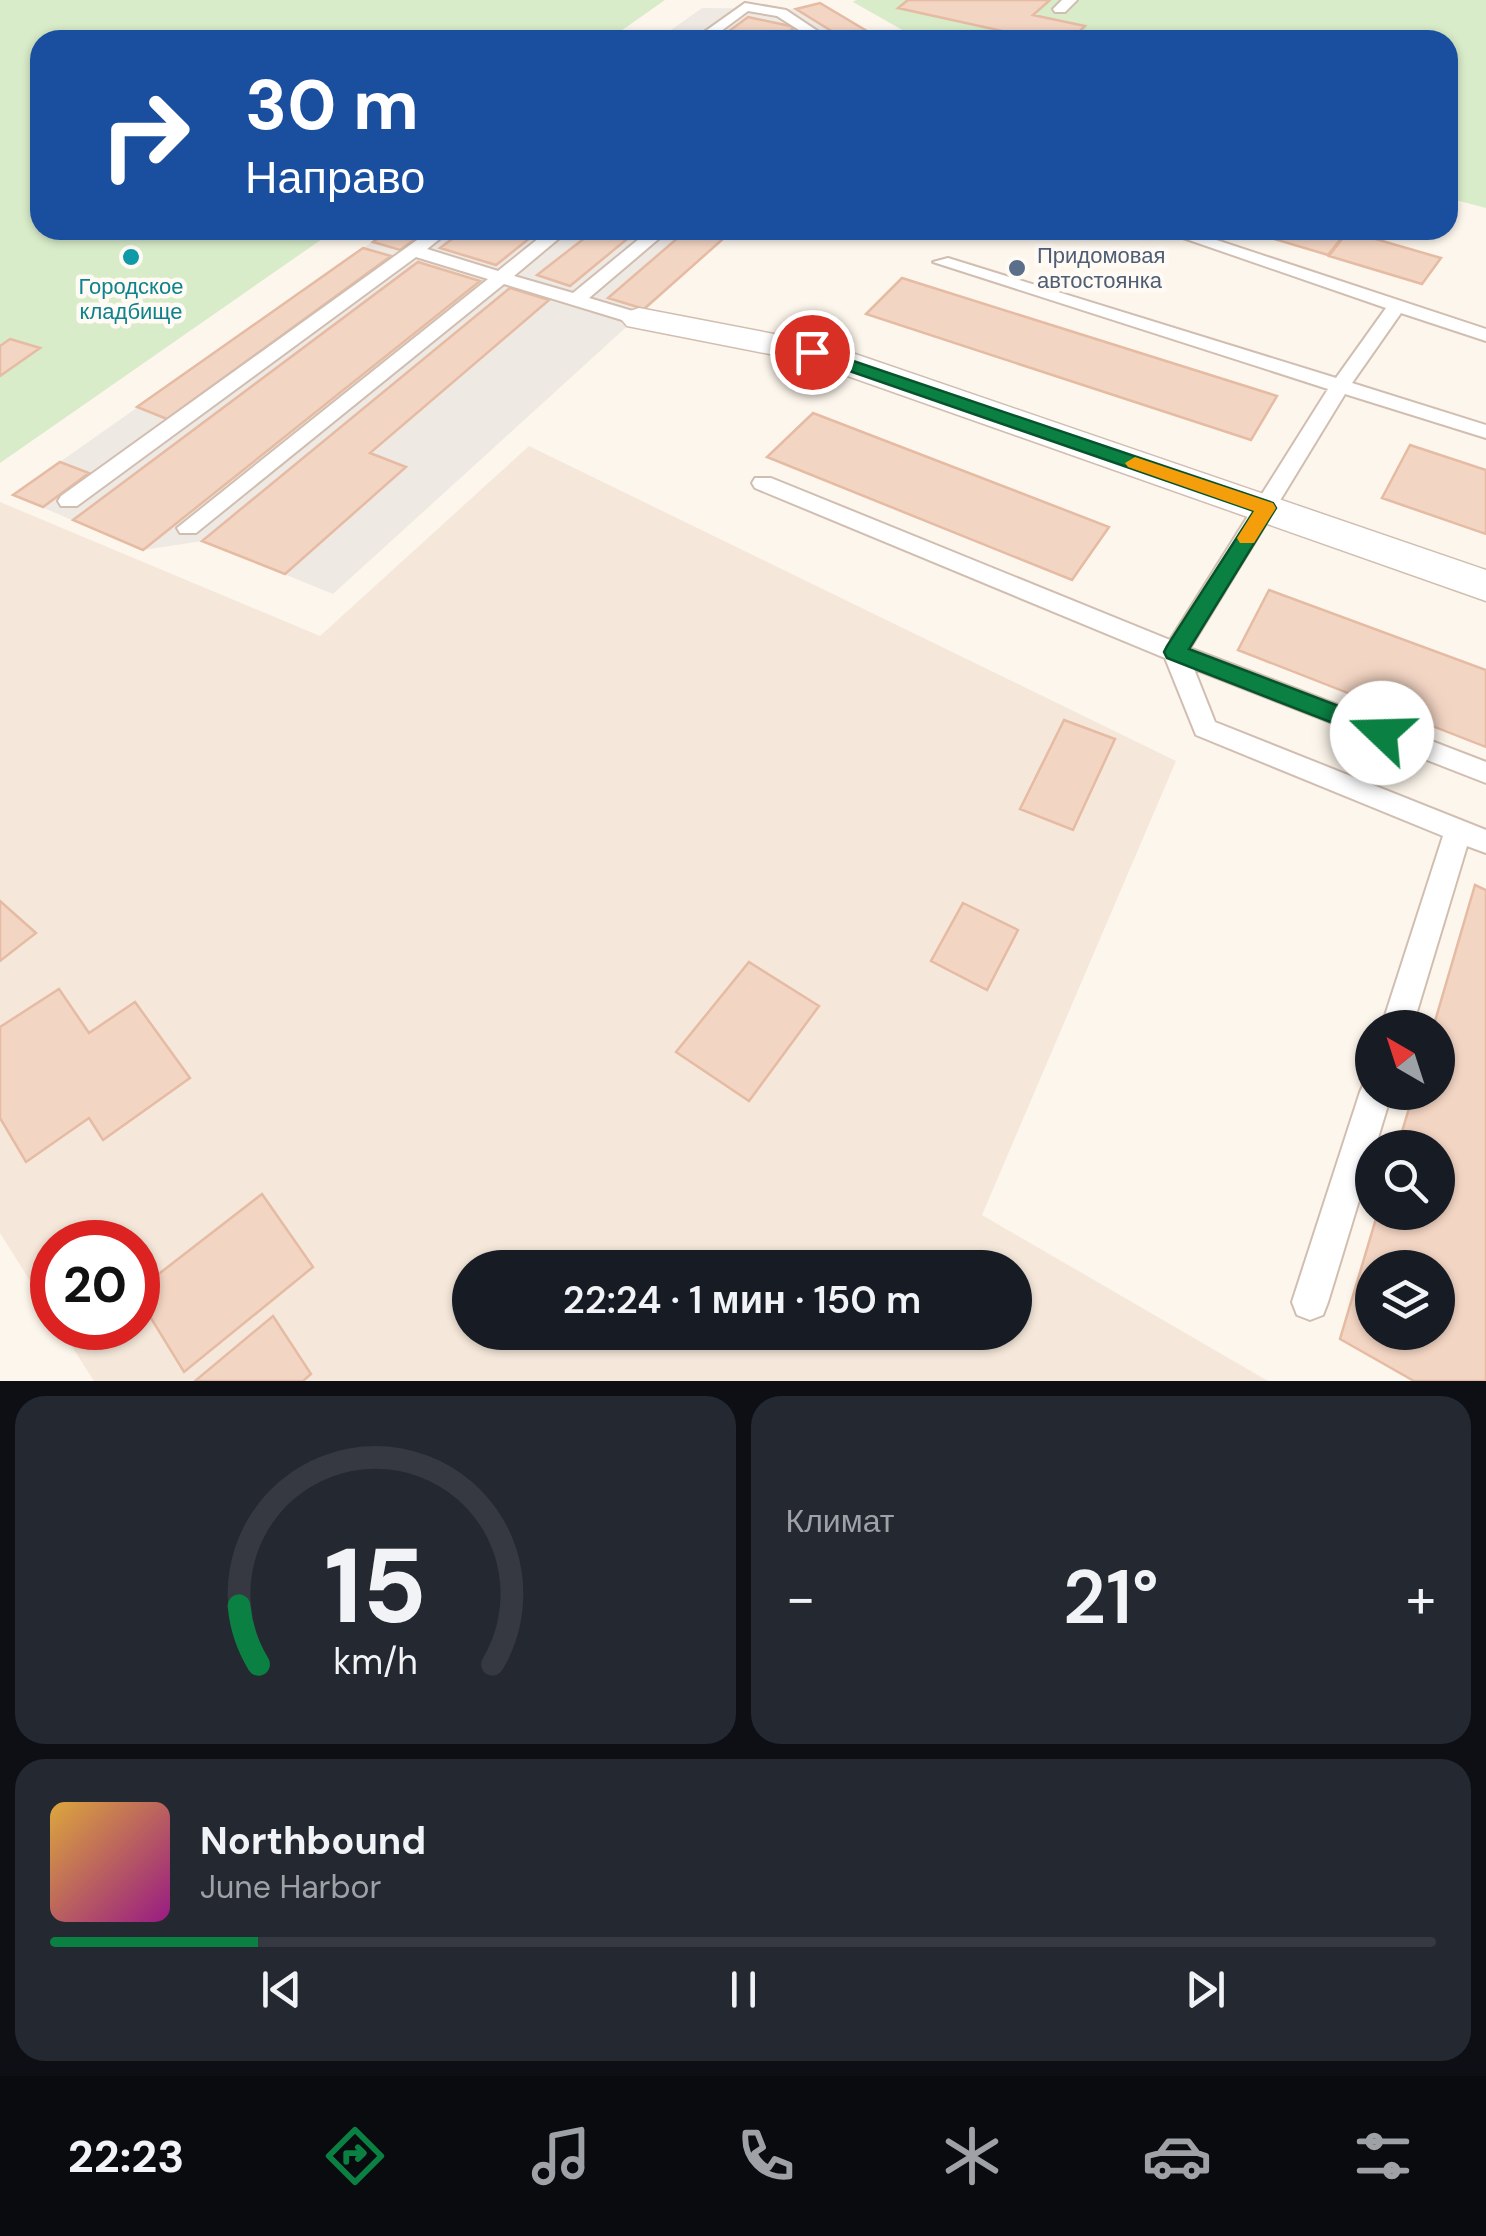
<!DOCTYPE html>
<html lang="ru">
<meta charset="utf-8">
<style>
:root{--surface:#171b24;--page:#242831;--text:#f1f3f6;--muted:#9ea1a6;--line:#363941;--accent:#0b8043}
body{margin:0;font-family:"DM Sans",sans-serif;background:var(--page);color:var(--text);height:100vh;display:flex;flex-direction:column;font-size:38px;white-space:nowrap}
*{box-sizing:border-box;margin:0}
p{font-size:32px;color:var(--muted)}
.icon{flex:none;width:55px;height:55px;fill:none;stroke:currentColor;stroke-width:2;stroke-linecap:round;stroke-linejoin:round}
.map{position:relative;height:1381px;overflow:hidden}
.side{display:flex;flex-direction:column;gap:15px;padding:15px;background:#0d0f14;flex:1}
.side>*{flex:none}
.banner{position:absolute;left:30px;top:30px;width:1428px;height:210px;border-radius:30px;box-shadow:0 2px 8px #0004;background:#1a4fa0;color:#fff;overflow:hidden}
.needle{width:65px;rotate:321deg}
.tools{position:absolute;left:1355px;top:1010px;display:grid;gap:20px}
.tools a{display:grid;place-items:center;width:100px;height:100px;border-radius:50%;background:var(--surface);box-shadow:0 2px 8px #0004;font-size:50px}
.speed{position:absolute;left:30px;top:1220px;display:flex;gap:20px;font-size:50px;font-weight:700;text-align:center}
.speed>*{display:grid;place-content:center;width:130px;height:130px;border-radius:50%;background:var(--surface);box-shadow:0 2px 8px #0004;line-height:1}
.speed .limit{border:15px solid #d22;background:#fff;color:#111}
.pin{position:absolute;display:grid;place-items:center;width:85px;height:85px;color:#fff;margin:-42px;border:5px solid #fff;border-radius:50%;box-shadow:0 2px 10px #0007}
.me{position:absolute;width:110px;margin:-55px;rotate:291deg;stroke-linejoin:round;filter:drop-shadow(0 0 8px #0008)}
.turn{display:flex;align-items:center;gap:35px;height:210px;padding:0 50px;font-size:45px}
.turn .icon{width:130px;height:130px;stroke-width:2.5}
.turn b{display:block;font-size:70px;line-height:85px}
.big{font-size:75px;font-weight:600;line-height:1.1}
.side .card{flex:1;display:flex;flex-direction:column;justify-content:center;gap:15px;min-width:0;padding:0 35px;border-radius:30px;background:var(--page)}
.side .dial{align-items:center;gap:0}
.dial svg{height:260px;overflow:visible;fill:none;stroke:var(--line);stroke-width:7;stroke-linecap:round;text-anchor:middle}
.dial text{fill:var(--text);stroke:none}
.song{display:flex;align-items:center;gap:30px}
.cover{width:120px;height:120px;border-radius:15px;background:linear-gradient(135deg,hsl(40 70% 55%),hsl(310 70% 35%))}
.played{height:10px;border-radius:5px;background:linear-gradient(90deg,var(--accent) 15%,var(--line) 15%)}
.keys{display:flex;justify-content:space-around;direction:ltr}
.heat{display:flex;justify-content:space-between;align-items:center;font-size:55px;direction:ltr}
.side .tiles{flex:1;display:grid;gap:15px;grid-template-columns:1fr 1fr}
.card:last-child{grid-column:span 2}
.trip{position:absolute;left:452px;top:1250px;width:580px;height:100px;border-radius:50px;background:var(--surface);box-shadow:0 2px 8px #0004;font-weight:600;line-height:100px;text-align:center}
.menu{display:flex;height:160px;justify-content:space-around;align-items:center;background:#090b0e;color:var(--muted)}
.menu .icon{width:70px;height:70px}
.menu .on{color:var(--accent)}
.menu b{font-size:45px;color:var(--text)}
.map>svg:first-child{display:block}
</style>
<div class="map">
<svg width="1486" height="1381" viewBox="0 0 1486 1381">
<rect width="100%" height="100%" fill="#fdf6ec"/>
<path fill="#f5e8da" fill-rule="evenodd" d="M 529,446 L 1176,761 L 982,1215 L 1268,1381 L 94,1381 L 60,1328 L 138,1328 L 138,1242 L 52,1242 L 52,1316 L 0,1233 L 0,502 L 320,636 ZM 470,1268 L 1015,1268 L 1015,1332 L 470,1332 Z"/>
<path fill="#efe9e4" d="M 820,3 L 882,40 L 657,40 L 702,8 L 796,9 Z
M 389,230 L 733,230 L 333,594 L 203,541 L 143,550 L 13,495 Z"/>
<path fill="#d8ecc9" d="M 0,0 L 665,0 L 608,40 L 40,40 L 40,230 L 335,230 L 0,463 Z
M 856,0 L 1486,0 L 1486,208 L 1448,198 L 1448,40 L 920,40 L 853,2 Z"/>
<path fill="#f3d5c3" stroke="#e6bba3" stroke-width="2.5" fill-rule="evenodd" d="M 908,0 L 1050,0 L 1033,15 L 1085,26 L 1071,40 L 1043,40 L 898,8 Z
M 820,3 L 882,40 L 846,40 L 796,9 Z
M 748,17 L 795,27 L 778,40 L 717,40 Z
M 389,230 L 428,230 L 400,250 L 373,242 Z
M 464,230 L 540,230 L 496,265 L 440,248 Z
M 595,230 L 638,230 L 570,286 L 537,275 Z
M 687,230 L 733,230 L 644,309 L 608,298 Z
M 1244,230 L 1345,230 L 1347,231 L 1328,255 Z
M 1348,231 L 1441,258 L 1422,284 L 1329,256 Z
M 363,248 L 391,256 L 167,419 L 137,407 Z
M 418,262 L 480,281 L 143,550 L 73,520 Z
M 902,278 L 1277,396 L 1251,440 L 866,314 Z
M 510,288 L 549,300 L 370,453 L 406,467 L 285,574 L 202,541 Z
M 10,339 L 40,348 L 0,376 L 0,346 Z
M 813,413 L 1109,527 L 1072,580 L 767,457 Z
M 1410,445 L 1486,470 L 1486,534 L 1382,498 Z
M 60,462 L 89,473 L 43,507 L 13,495 Z
M 1269,590 L 1486,670 L 1486,747 L 1238,650 Z
M 1064,720 L 1115,739 L 1073,830 L 1020,809 Z
M 1475,885 L 1486,890 L 1486,1381 L 1414,1381 L 1340,1339 L 1378,1212 L 1438,1212 L 1438,1148 L 1397,1148 L 1414,1092 L 1438,1092 L 1438,1028 L 1433,1028 ZM 1372,1268 L 1438,1268 L 1438,1332 L 1372,1332 Z
M 0,901 L 36,933 L 0,961 Z
M 963,903 L 1018,930 L 987,990 L 931,961 Z
M 749,962 L 819,1006 L 749,1101 L 676,1052 Z
M 59,989 L 89,1033 L 135,1002 L 190,1078 L 103,1140 L 89,1118 L 26,1162 L 0,1118 L 0,1027 Z
M 262,1194 L 313,1267 L 184,1372 L 138,1297 L 138,1290 Z
M 273,1316 L 311,1374 L 303,1381 L 195,1381 Z"/>
<g fill="none" stroke-linecap="round" stroke-linejoin="round">
<g stroke="#d1beb0" stroke-width="4">
<path id="service" d="M 1062,0 L 1077,0 L 1065,12 L 1055,12 L 1053,9 Z
M 745,3 L 786,10 L 822,34 L 810,37 L 777,16 L 748,11 L 709,40 L 693,40 Z
M 431,230 L 451,230 L 427,249 L 498,271 L 549,230 L 569,230 L 514,276 L 573,293 L 650,230 L 669,230 L 589,298 L 646,315 L 646,323 L 632,323 L 504,284 L 196,533 L 180,533 L 177,528 L 488,279 L 416,257 L 77,506 L 61,506 L 58,501 L 61,496 Z
M 1160,230 L 1186,230 L 1486,329 L 1486,341 L 1401,313 L 1352,383 L 1486,425 L 1486,438 L 1345,394 L 1190,648 L 1486,762 L 1486,783 L 1194,669 L 1215,722 L 1486,830 L 1486,853 L 1467,846 L 1412,1028 L 1381,1028 L 1443,836 L 1196,735 L 1165,658 L 755,488 L 752,483 L 755,478 L 771,478 L 1170,640 L 1328,389 L 933,262 L 948,258 L 1336,378 L 1386,308 Z
M 1372,1078 L 1372,1092 L 1392,1092 L 1328,1302 L 1323,1315 L 1310,1320 L 1297,1315 L 1292,1302 L 1360,1092 L 1365,1081 Z"/>
</g>
<g stroke="#d1beb0" stroke-width="3">
<path id="minor" d="M 639,308 L 826,344 L 1486,570 L 1486,601 L 805,361 L 627,326 L 621,319 L 627,312 Z"/>
</g>
<use href="#service" fill="#fff" fill-rule="evenodd"/>
<use href="#minor" fill="#fff" fill-rule="evenodd"/>
</g>
<path fill="#0b8043" stroke="#07532c" stroke-width="2.5" d="M 812,347 L 1273,503 L 1276,508 L 1189,649 L 1391,726 L 1394,733 L 1391,739 L 1374,739 L 1167,658 L 1164,652 L 1167,646 L 1254,511 L 806,356 L 804,352 Z"/>
<path fill="#f59e0b" d="M 1135,457 L 1273,503 L 1276,508 L 1254,543 L 1240,543 L 1237,538 L 1254,511 L 1128,467 L 1125,463 Z"/>
<circle fill="#0f9aa8" stroke="#fffaf3" stroke-width="4" cx="131" cy="257" r="10"/>
<circle fill="#5c6f8a" stroke="#fffaf3" stroke-width="4" cx="1017" cy="268" r="10"/>
<g text-anchor="middle" stroke-width="9" stroke-linejoin="round" paint-order="stroke">
<g font-size="22" fill="#4e5e75" stroke="#fffaf3" text-anchor="start">
<text x="1037" y="263">Придомовая<tspan x="1037" dy="25">автостоянка</tspan></text>
</g>
<g font-size="22" fill="#0d838f" stroke="#fffaf3">
<text x="131" y="294">Городское<tspan x="131" dy="25">кладбище</tspan></text>
</g>
</g>
</svg>
<div class="tools">
<a><svg class="needle" viewBox="-14 -14 28 28"><path d="M0-13l5 13h-10z" fill="#e53935"/><path d="M0 13l5-13h-10z" fill="#9ea1a6"/></svg></a>
<a><svg class="icon" aria-label="search" viewBox="0 0 24 24"><circle cx="10" cy="10" r="6"/><path d="M15 15l6 6"/></svg></a>
<a><svg class="icon" aria-label="layers" viewBox="0 0 24 24"><path d="M12 4l9 5-9 5-9-5zM3 14l9 5 9-5"/></svg></a>
</div>
<div class="speed"><div class="limit">20</div></div>
<div class="pin" style="left:812px;top:352px;background:#d93025"><svg class="icon" aria-label="arrive" viewBox="0 0 24 24"><path d="M6 21V4h12l-3 4 3 4H6"/></svg></div>
<svg class="me" style="left:1382px;top:733px" viewBox="-20 -20 40 40"><circle r="19" fill="#fff"/><path d="M0-13L10 11 0 6-10 11z" fill="#0b8043"/></svg>
<div class="trip">22:24 · 1 мин · 150 m</div>
<div class="banner">
<div class="turn"><svg class="icon" aria-label="right" viewBox="0 0 24 24"><path d="M7 20v-9h11M14 6l5 5-5 5"/></svg><div><b>30 m</b>Направо</div></div>
</div>
</div>
<section class="side">
<div class="tiles">
<div class="card dial"><svg viewBox="0 0 100 80">
<path d="M14 69A42 42 0 1 1 86 69"/>
<path d="M14 69A42 42 0 0 1 8 51" stroke="#0b8043"/>
<text x="50" y="56" font-size="32" font-weight="700">15</text>
<text x="50" y="72" font-size="11">km/h</text>
</svg></div>
<div class="card"><p>Климат</p>
<div class="heat"><a>−</a><b class="big">21°</b><a>+</a></div>
</div>
<div class="card">
<div class="song"><i class="cover"></i><div><b>Northbound</b><p>June Harbor</p></div></div>
<div class="played"></div>
<div class="keys"><svg class="icon" aria-label="previous" viewBox="0 0 24 24"><path d="M18 5L8 12l10 7zM5 5v14"/></svg><svg class="icon" aria-label="pause" viewBox="0 0 24 24"><path d="M8 5v14M16 5v14"/></svg><svg class="icon" aria-label="next" viewBox="0 0 24 24"><path d="M6 5l10 7-10 7zM19 5v14"/></svg></div>
</div>
</div>
</section>
<nav class="menu">
<b>22:23</b>
<svg class="icon on" aria-label="directions" viewBox="0 0 24 24"><path d="M12 3l9 9-9 9-9-9zM9 14v-3h6M13 9l2 2-2 2"/></svg>
<svg class="icon" aria-label="music" viewBox="0 0 24 24"><path d="M9 18V5l10-2v13"/><circle cx="6" cy="18" r="3"/><circle cx="16" cy="16" r="3"/></svg>
<svg class="icon" aria-label="phone" viewBox="0 0 24 24"><path d="M5 4h4l2 5-3 2q2 4 5 5l2-3 5 2v4C11 20 4 13 5 4z"/></svg>
<svg class="icon" aria-label="climate" viewBox="0 0 24 24"><path d="M12 3v18M4 7l16 10M4 17L20 7"/></svg>
<svg class="icon" aria-label="car" viewBox="0 0 24 24"><path d="M5 17H2v-5l4-1 3-4h7l3 4 3 1v5h-3M9 17h6M6 11h13"/><circle cx="7" cy="17" r="2"/><circle cx="17" cy="17" r="2"/></svg>
<svg class="icon" aria-label="filters" viewBox="0 0 24 24"><path d="M4 7h16M4 17h16"/><circle cx="9" cy="7" r="2"/><circle cx="15" cy="17" r="2"/></svg>
</nav>
